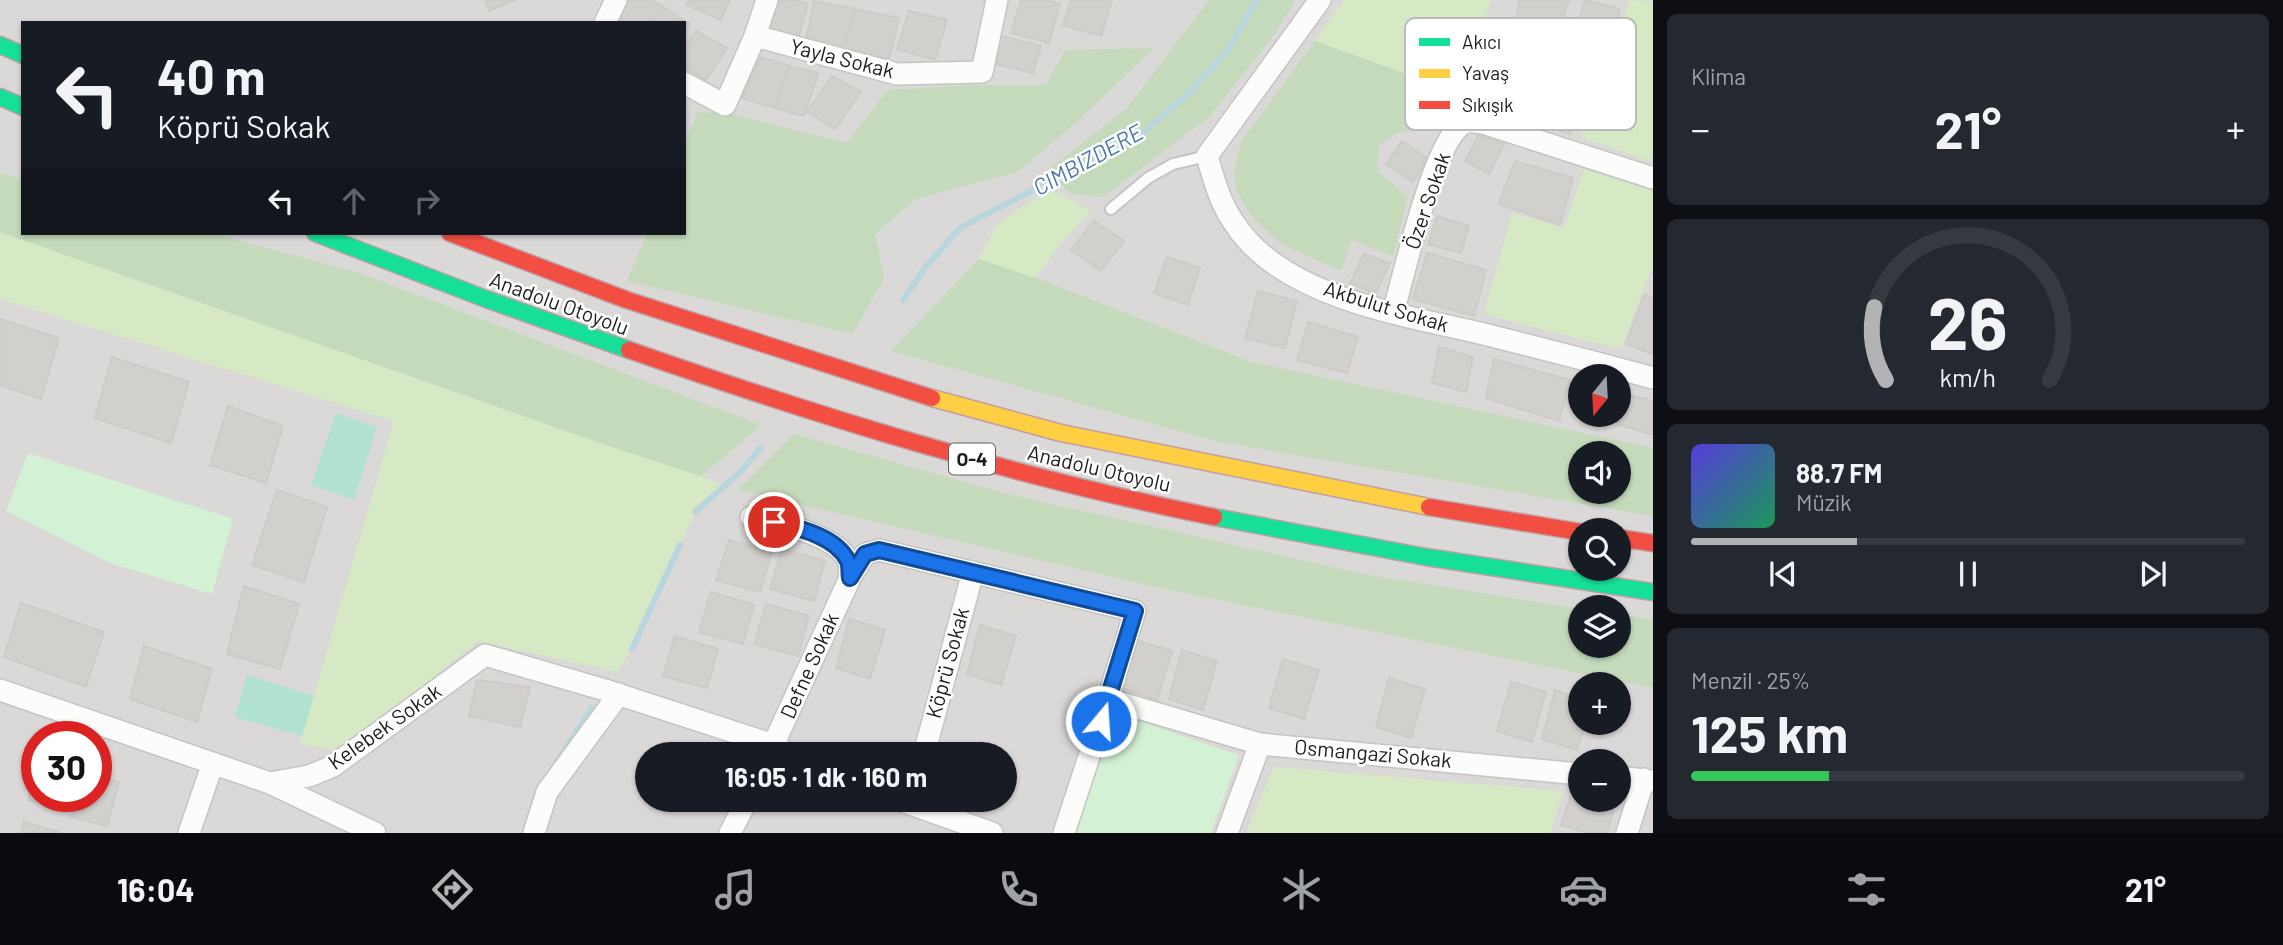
<!DOCTYPE html>
<html lang="tr">
<meta charset="utf-8">
<style>
:root{--surface:#171b24;--page:#242831;--text:#f1f3f6;--muted:#9ea1a6;--line:#363941;--accent:#b2b3b4}
body{margin:0;font-family:Barlow,sans-serif;background:var(--page);color:var(--text);height:100vh;display:flex;flex-direction:column;font-size:26px;white-space:nowrap}
*{box-sizing:border-box;margin:0}
p{font-size:23px;color:var(--muted)}
.icon{flex:none;width:38px;height:38px;fill:none;stroke:currentColor;stroke-width:2;stroke-linecap:round;stroke-linejoin:round}
.map{position:relative;flex:1;overflow:hidden}
.sheet{display:flex;flex-direction:column;gap:14px;padding:14px;background:#0d0f14;width:630px}
.sheet>*{flex:none}
.banner{position:absolute;left:21px;top:21px;width:665px;height:214px;border-radius:0px;box-shadow:0 2px 5px #0004;background:#171b24;color:var(--text);overflow:hidden}
.needle{width:46px;rotate:198deg}
.tools{position:absolute;left:1568px;top:364px;display:grid;gap:14px}
.tools a{display:grid;place-items:center;width:63px;height:63px;border-radius:50%;background:var(--surface);box-shadow:0 2px 5px #0004;font-size:35px}
.speed{position:absolute;left:21px;top:721px;display:flex;gap:14px;font-size:35px;font-weight:700;text-align:center}
.speed>*{display:grid;place-content:center;width:91px;height:91px;border-radius:50%;background:var(--surface);box-shadow:0 2px 5px #0004;line-height:1}
.speed .limit{border:10px solid #d22;background:#fff;color:#111}
.pin{position:absolute;display:grid;place-items:center;width:60px;height:60px;color:#fff;margin:-30px;border:4px solid #fff;border-radius:50%;box-shadow:0 2px 7px #0007}
.me{position:absolute;width:77px;margin:-38px;rotate:18deg;stroke-linejoin:round;filter:drop-shadow(0 0 5px #0008)}
.turn{display:flex;align-items:center;gap:24px;height:147px;padding:0 21px;font-size:32px}
.turn .icon{width:91px;height:91px;stroke-width:2.5}
.turn b{display:block;font-size:49px;line-height:60px}
.lanes{display:flex;align-items:center;height:66px;padding:0 21px;background:#0003;justify-content:center;gap:35px;direction:ltr}
.lanes .off{opacity:.35}
.big{font-size:52px;font-weight:700;line-height:1.1}
.sheet .card{flex:1;display:flex;flex-direction:column;justify-content:center;gap:10px;min-width:0;padding:0 24px;border-radius:10px;background:var(--page)}
.sheet .dial{align-items:center;gap:0}
.dial svg{height:182px;overflow:visible;fill:none;stroke:var(--line);stroke-width:7;stroke-linecap:round;text-anchor:middle}
.dial text{fill:var(--text);stroke:none}
.song{display:flex;align-items:center;gap:21px}
.cover{width:84px;height:84px;border-radius:10px;background:linear-gradient(135deg,hsl(250 70% 55%),hsl(150 70% 35%))}
.played{height:7px;border-radius:4px;background:linear-gradient(90deg,var(--accent) 30%,var(--line) 30%)}
.keys{display:flex;justify-content:space-around;direction:ltr}
.heat{display:flex;justify-content:space-between;align-items:center;font-size:38px;direction:ltr}
.charge{height:10px;border-radius:5px;background:linear-gradient(90deg,#34c759 25%,var(--line) 0)}
.trip{position:absolute;left:635px;top:742px;width:382px;height:70px;border-radius:35px;background:var(--surface);box-shadow:0 2px 5px #0004;font-weight:700;line-height:70px;text-align:center}
.tab-bar{display:flex;height:112px;justify-content:space-around;align-items:center;background:#090b0e;color:var(--muted)}
.tab-bar .icon{width:49px;height:49px}
.tab-bar .current{color:var(--accent)}
.tab-bar b{font-size:32px;color:var(--text)}
main{display:flex;flex:1;min-height:0}
.map>svg:first-child{display:block}
</style>
<main>
<div class="map">
<svg width="1653" height="833" viewBox="0 0 1653 833">
<rect width="100%" height="100%" fill="#ebeae6"/>
<path fill="#dad9d7" fill-rule="evenodd" d="M 0,0 L 1653,0 L 1653,833 L 0,833 ZM 23,23 L 684,23 L 684,233 L 23,233 ZM 1580,376 L 1619,376 L 1619,415 L 1580,415 ZM 1580,453 L 1619,453 L 1619,492 L 1580,492 ZM 1580,530 L 1619,530 L 1619,569 L 1580,569 ZM 1580,607 L 1619,607 L 1619,646 L 1580,646 ZM 1580,684 L 1619,684 L 1619,723 L 1580,723 ZM 37,737 L 96,737 L 96,796 L 37,796 ZM 648,754 L 1004,754 L 1004,800 L 648,800 ZM 1580,761 L 1619,761 L 1619,800 L 1580,800 Z"/>
<path fill="#d6e9c4" d="M 1344,0 L 1491,0 L 1457,97 L 1442,87 L 1315,41 Z
M 1630,0 L 1653,2 L 1653,153 L 1650,161 L 1581,137 Z
M 1584,169 L 1653,191 L 1653,271 L 1650,271 L 1621,349 L 1484,314 L 1512,213 L 1564,228 Z
M 1050,189 L 1091,211 L 1062,242 L 1035,278 L 979,259 L 997,224 Z
M 0,232 L 603,444 L 712,480 L 723,487 L 696,510 L 632,649 L 617,672 L 478,641 L 415,692 L 334,750 L 300,744 L 394,421 L 0,299 Z
M 1274,767 L 1563,791 L 1550,833 L 1246,833 Z"/>
<path fill="#c4dabb" fill-rule="evenodd" d="M 1209,0 L 1295,0 L 1275,34 L 1209,117 L 1103,197 L 1069,193 L 1048,170 L 1127,108 Z
M 1315,41 L 1442,87 L 1457,97 L 1447,118 L 1417,130 L 1398,132 L 1378,146 L 1377,171 L 1408,196 L 1393,256 L 1352,240 L 1341,271 L 1281,244 L 1252,217 L 1237,192 L 1234,170 L 1241,142 Z
M 1154,48 L 1078,121 L 1017,172 L 916,199 L 875,234 L 884,278 L 853,334 L 627,281 L 647,233 L 684,233 L 684,144 L 698,112 L 727,113 L 847,143 L 888,90 L 978,85 L 1046,85 L 1065,50 Z
M 0,173 L 23,180 L 23,233 L 211,233 L 359,273 L 761,425 L 701,476 L 603,444 L 0,232 Z
M 979,259 L 1047,282 L 1251,362 L 1653,448 L 1653,516 L 1215,441 L 891,351 ZM 1580,453 L 1619,453 L 1619,492 L 1580,492 Z
M 794,434 L 1007,494 L 1363,574 L 1580,609 L 1580,646 L 1619,646 L 1619,615 L 1653,619 L 1653,688 L 1165,589 L 738,490 Z"/>
<path fill="#d3f2d4" d="M 28,453 L 233,519 L 212,594 L 113,564 L 6,511 Z
M 1137,721 L 1239,755 L 1211,833 L 1074,833 L 1106,733 Z"/>
<path fill="#b1e2cf" d="M 336,413 L 377,427 L 354,500 L 311,485 Z
M 247,675 L 314,696 L 302,736 L 235,717 Z"/>
<g fill="none" stroke-linecap="round" stroke-linejoin="round">
<path stroke="#b9d5de" stroke-width="6" d="M 903,300 L 927,265 L 960,228 L 1143,133 L 1188,94 L 1228,50 L 1257,0
M 695,512 L 740,472 L 761,448
M 632,649 L 680,545
M 557,762 L 592,708"/>
</g>
<path fill="#d2d0cc" stroke="#cecbc7" stroke-width="2" d="M 485,0 L 516,0 L 489,11 Z
M 627,0 L 651,0 L 662,6 L 650,23 L 614,23 Z
M 689,0 L 730,0 L 721,20 L 687,5 Z
M 774,0 L 795,0 L 808,4 L 798,39 L 764,30 Z
M 1021,0 L 1046,0 L 1060,4 L 1049,43 L 1011,33 Z
M 1071,0 L 1112,0 L 1101,36 L 1063,25 Z
M 1520,0 L 1569,0 L 1557,35 L 1515,22 Z
M 1585,0 L 1620,9 L 1606,62 L 1571,52 Z
M 814,1 L 855,9 L 844,49 L 806,38 Z
M 662,6 L 689,24 L 684,32 L 684,23 L 650,23 Z
M 855,9 L 899,18 L 889,59 L 844,49 Z
M 909,11 L 947,20 L 935,60 L 897,49 Z
M 696,31 L 727,48 L 706,80 L 684,67 L 684,49 Z
M 999,35 L 1041,46 L 1033,73 L 992,63 Z
M 761,57 L 789,66 L 775,108 L 742,98 Z
M 1526,62 L 1586,82 L 1570,134 L 1508,114 Z
M 789,66 L 818,73 L 804,116 L 775,108 Z
M 832,76 L 861,92 L 835,129 L 807,112 Z
M 1479,134 L 1504,144 L 1489,174 L 1465,161 Z
M 1402,141 L 1428,159 L 1413,182 L 1386,164 Z
M 1515,161 L 1573,178 L 1560,225 L 1499,204 Z
M 1437,216 L 1469,226 L 1461,253 L 1428,244 Z
M 1094,221 L 1124,241 L 1101,271 L 1071,250 Z
M 1427,253 L 1486,270 L 1474,316 L 1413,299 Z
M 1364,254 L 1390,263 L 1375,294 L 1350,283 Z
M 1167,257 L 1200,268 L 1188,305 L 1154,293 Z
M 1258,291 L 1297,301 L 1285,348 L 1245,338 Z
M 1644,295 L 1653,298 L 1653,354 L 1626,344 Z
M 0,319 L 59,338 L 41,399 L 0,385 Z
M 1308,322 L 1358,337 L 1347,373 L 1297,360 Z
M 1439,347 L 1473,357 L 1466,392 L 1432,383 Z
M 112,357 L 189,382 L 171,443 L 95,418 Z
M 1494,359 L 1570,380 L 1559,421 L 1486,398 Z
M 1626,394 L 1653,401 L 1653,435 L 1617,424 Z
M 228,406 L 283,426 L 266,483 L 210,465 Z
M 277,490 L 327,507 L 304,582 L 252,565 Z
M 729,540 L 772,552 L 760,592 L 716,580 Z
M 782,549 L 825,561 L 814,601 L 770,589 Z
M 244,586 L 299,604 L 280,669 L 227,654 Z
M 711,592 L 754,605 L 743,644 L 699,632 Z
M 21,603 L 104,632 L 86,687 L 4,657 Z
M 766,604 L 809,616 L 798,656 L 754,644 Z
M 849,619 L 885,630 L 870,679 L 836,668 Z
M 980,625 L 1016,636 L 1001,685 L 967,674 Z
M 675,636 L 718,649 L 707,688 L 663,676 Z
M 1136,640 L 1172,651 L 1157,700 L 1123,689 Z
M 144,646 L 212,669 L 197,722 L 130,699 Z
M 1182,650 L 1217,661 L 1203,710 L 1169,699 Z
M 1283,659 L 1319,670 L 1304,719 L 1269,708 Z
M 1389,678 L 1425,689 L 1411,738 L 1376,727 Z
M 477,680 L 530,687 L 520,727 L 469,716 Z
M 1511,682 L 1546,692 L 1532,742 L 1497,731 Z
M 1555,690 L 1580,698 L 1580,723 L 1585,723 L 1577,750 L 1542,739 Z
M 37,770 L 37,796 L 68,796 L 64,809 L 28,800 Z
M 96,775 L 119,782 L 107,826 L 71,817 L 77,796 L 96,796 Z
M 1574,785 L 1580,787 L 1580,800 L 1616,800 L 1607,833 L 1588,833 L 1561,825 Z
M 24,822 L 59,832 L 59,833 L 21,833 Z"/>
<g fill="none" stroke-linecap="round" stroke-linejoin="round">
<g stroke="#c4c4c2" stroke-width="14">
<path id="lane" d="M 1111,209 L 1148,178 L 1173,164 L 1207,156"/>
</g>
<g stroke="#c4c4c2" stroke-width="24">
<path id="street" d="M 1320,0 L 1207,156 C 1217,191 1223,213 1248,241 C 1303,301 1412,317 1488,335 C 1543,349 1598,363 1653,378
M 605,23 L 616,0
M 755,36 L 897,74 L 982,72 L 997,0
M 684,83 L 725,105 L 755,36 L 767,0
M 1393,313 C 1404,275 1433,144 1462,124 C 1468,120 1476,122 1483,123 L 1653,178
M 751,517 C 778,523 837,534 849,562 C 850,566 849,574 850,578 L 769,754
M 850,578 L 865,554 L 879,550 L 1135,611 L 1108,699
M 0,690 L 270,783 L 375,833
M 924,754 L 973,572
M 1619,777 L 1653,781
M 270,783 L 309,776 L 333,766 L 485,655 L 605,690 L 774,745 L 789,754
M 899,800 L 992,833
M 189,833 L 213,763
M 534,833 L 547,792 L 619,694
M 730,833 L 747,800
M 1064,833 L 1108,699 L 1260,744
M 1227,833 L 1260,744 L 1580,774
M 1627,833 L 1644,779"/>
</g>
<g stroke="#c09ea6" stroke-width="19">
<path id="fast" d="M 0,45 L 23,55
M 0,97 L 23,107
M 315,233 L 486,299 L 629,350
M 1214,517 L 1426,557 L 1653,592"/>
</g>
<g stroke="#c09ea6" stroke-width="19">
<path id="slow" d="M 932,398 L 1061,433 L 1429,507"/>
</g>
<g stroke="#c09ea6" stroke-width="19">
<path id="jam" d="M 450,233 L 627,300 L 932,398
M 629,350 C 821,417 1015,477 1214,517
M 1429,507 L 1580,532
M 1619,538 L 1653,543"/>
</g>
<use href="#lane" stroke="#fcfcfb" stroke-width="10"/>
<use href="#street" stroke="#fcfcfb" stroke-width="21"/>
<use href="#fast" stroke="#16e098" stroke-width="16"/>
<use href="#slow" stroke="#ffcf43" stroke-width="16"/>
<use href="#jam" stroke="#f24e42" stroke-width="16"/>
</g>
<g fill="none" stroke-linecap="round" stroke-linejoin="round">
<g stroke="#114b97" stroke-width="18">
<path id="route" d="M 774,522 C 798,528 836,536 848,561 C 850,565 849,573 850,578 L 865,554 L 879,550 L 1135,611 L 1101,721"/>
</g>
<use href="#route" stroke="#1a73e8" stroke-width="12"/>
</g>
<g text-anchor="middle" stroke-width="5" stroke-linejoin="round" paint-order="stroke">
<rect fill="#fff" stroke="#616161" stroke-width="2" x="949" y="443.5" width="46" height="31" rx="5"/>
<g font-size="19" font-weight="bold" fill="#1d1d1d">
<text x="972" y="466">O-4</text>
</g>
<g font-size="21" fill="#1d1d1d" stroke="#fff">
<text transform="translate(842 59) rotate(14)" y="7">Yayla Sokak</text>
<text transform="translate(1428 201) rotate(-71)" y="7">Özer Sokak</text>
<text transform="translate(559 304) rotate(20)" y="7">Anadolu Otoyolu</text>
<text transform="translate(1386 307) rotate(17)" y="7">Akbulut Sokak</text>
<text transform="translate(1099 469) rotate(13)" y="7">Anadolu Otoyolu</text>
<text transform="translate(948 663) rotate(-75)" y="7">Köprü Sokak</text>
<text transform="translate(810 666) rotate(-66)" y="7">Defne Sokak</text>
<text transform="translate(385 727) rotate(-35)" y="7">Kelebek Sokak</text>
<text transform="translate(1373 754) rotate(5)" y="7">Osmangazi Sokak</text>
</g>
<g font-size="23" font-style="italic" fill="#4b77aa" stroke="#fff">
<text transform="translate(1088 160) rotate(-29)" y="8">CIMBIZDERE</text>
</g>
</g>
<rect x="1405" y="18" width="231" height="112" rx="10" fill="#fff" stroke="#bbb" stroke-width="2"/>
<rect x="1419" y="38" width="31" height="8" fill="#16e098"/>
<rect x="1419" y="69" width="31" height="9" fill="#ffcf43"/>
<rect x="1419" y="101" width="31" height="8" fill="#f24e42"/>
<g font-size="19" fill="#1d1d1d">
<text x="1462" y="49">Akıcı</text>
<text x="1462" y="80">Yavaş</text>
<text x="1462" y="112">Sıkışık</text>
</g>
</svg>
<div class="tools">
<a><svg class="needle" viewBox="-14 -14 28 28"><path d="M0-13l5 13h-10z" fill="#e53935"/><path d="M0 13l5-13h-10z" fill="#9ea1a6"/></svg></a>
<a><svg class="icon" aria-label="sound" viewBox="0 0 24 24"><path d="M4 9h4l5-4v14l-5-4H4zM17 9q2 3 0 6"/></svg></a>
<a><svg class="icon" aria-label="search" viewBox="0 0 24 24"><circle cx="10" cy="10" r="6"/><path d="M15 15l6 6"/></svg></a>
<a><svg class="icon" aria-label="layers" viewBox="0 0 24 24"><path d="M12 4l9 5-9 5-9-5zM3 14l9 5 9-5"/></svg></a>
<a>+</a>
<a>−</a>
</div>
<div class="speed"><div class="limit">30</div></div>
<div class="pin" style="left:774px;top:522px;background:#d93025"><svg class="icon" aria-label="arrive" viewBox="0 0 24 24"><path d="M6 21V4h12l-3 4 3 4H6"/></svg></div>
<svg class="me" style="left:1101px;top:721px" viewBox="-20 -20 40 40"><circle r="17" fill="#1a73e8" stroke="#fff" stroke-width="3"/><path d="M0-11L8 9 0 5-8 9z" fill="#fff"/></svg>
<div class="trip">16:05 · 1 dk · 160 m</div>
<div class="banner">
<div class="turn"><svg class="icon" aria-label="left" viewBox="0 0 24 24"><path d="M17 20v-9H6M10 6l-5 5 5 5"/></svg><div><b>40 m</b>Köprü Sokak</div></div>
<div class="lanes"><svg class="icon" aria-label="left" viewBox="0 0 24 24"><path d="M17 20v-9H6M10 6l-5 5 5 5"/></svg><svg class="icon off" aria-label="ahead" viewBox="0 0 24 24"><path d="M12 20V5M6 11l6-6 6 6"/></svg><svg class="icon off" aria-label="right" viewBox="0 0 24 24"><path d="M7 20v-9h11M14 6l5 5-5 5"/></svg></div>
</div>
</div>
<section class="sheet">
<div class="card"><p>Klima</p>
<div class="heat"><a>−</a><b class="big">21°</b><a>+</a></div>
</div>
<div class="card dial"><svg viewBox="0 0 100 80">
<path d="M14 69A42 42 0 1 1 86 69"/>
<path d="M14 69A42 42 0 0 1 9 37" stroke="#b2b3b4"/>
<text x="50" y="56" font-size="32" font-weight="700">26</text>
<text x="50" y="72" font-size="11">km/h</text>
</svg></div>
<div class="card">
<div class="song"><i class="cover"></i><div><b>88.7 FM</b><p>Müzik</p></div></div>
<div class="played"></div>
<div class="keys"><svg class="icon" aria-label="previous" viewBox="0 0 24 24"><path d="M18 5L8 12l10 7zM5 5v14"/></svg><svg class="icon" aria-label="pause" viewBox="0 0 24 24"><path d="M8 5v14M16 5v14"/></svg><svg class="icon" aria-label="next" viewBox="0 0 24 24"><path d="M6 5l10 7-10 7zM19 5v14"/></svg></div>
</div>
<div class="card"><p>Menzil · 25%</p><b class="big">125 km</b><div class="charge"></div></div>
</section>
</main>
<nav class="tab-bar">
<b>16:04</b>
<svg class="icon current" aria-label="directions" viewBox="0 0 24 24"><path d="M12 3l9 9-9 9-9-9zM9 14v-3h6M13 9l2 2-2 2"/></svg>
<svg class="icon" aria-label="music" viewBox="0 0 24 24"><path d="M9 18V5l10-2v13"/><circle cx="6" cy="18" r="3"/><circle cx="16" cy="16" r="3"/></svg>
<svg class="icon" aria-label="phone" viewBox="0 0 24 24"><path d="M5 4h4l2 5-3 2q2 4 5 5l2-3 5 2v4C11 20 4 13 5 4z"/></svg>
<svg class="icon" aria-label="climate" viewBox="0 0 24 24"><path d="M12 3v18M4 7l16 10M4 17L20 7"/></svg>
<svg class="icon" aria-label="car" viewBox="0 0 24 24"><path d="M5 17H2v-5l4-1 3-4h7l3 4 3 1v5h-3M9 17h6M6 11h13"/><circle cx="7" cy="17" r="2"/><circle cx="17" cy="17" r="2"/></svg>
<svg class="icon" aria-label="filters" viewBox="0 0 24 24"><path d="M4 7h16M4 17h16"/><circle cx="9" cy="7" r="2"/><circle cx="15" cy="17" r="2"/></svg>
<b>21°</b>
</nav>
